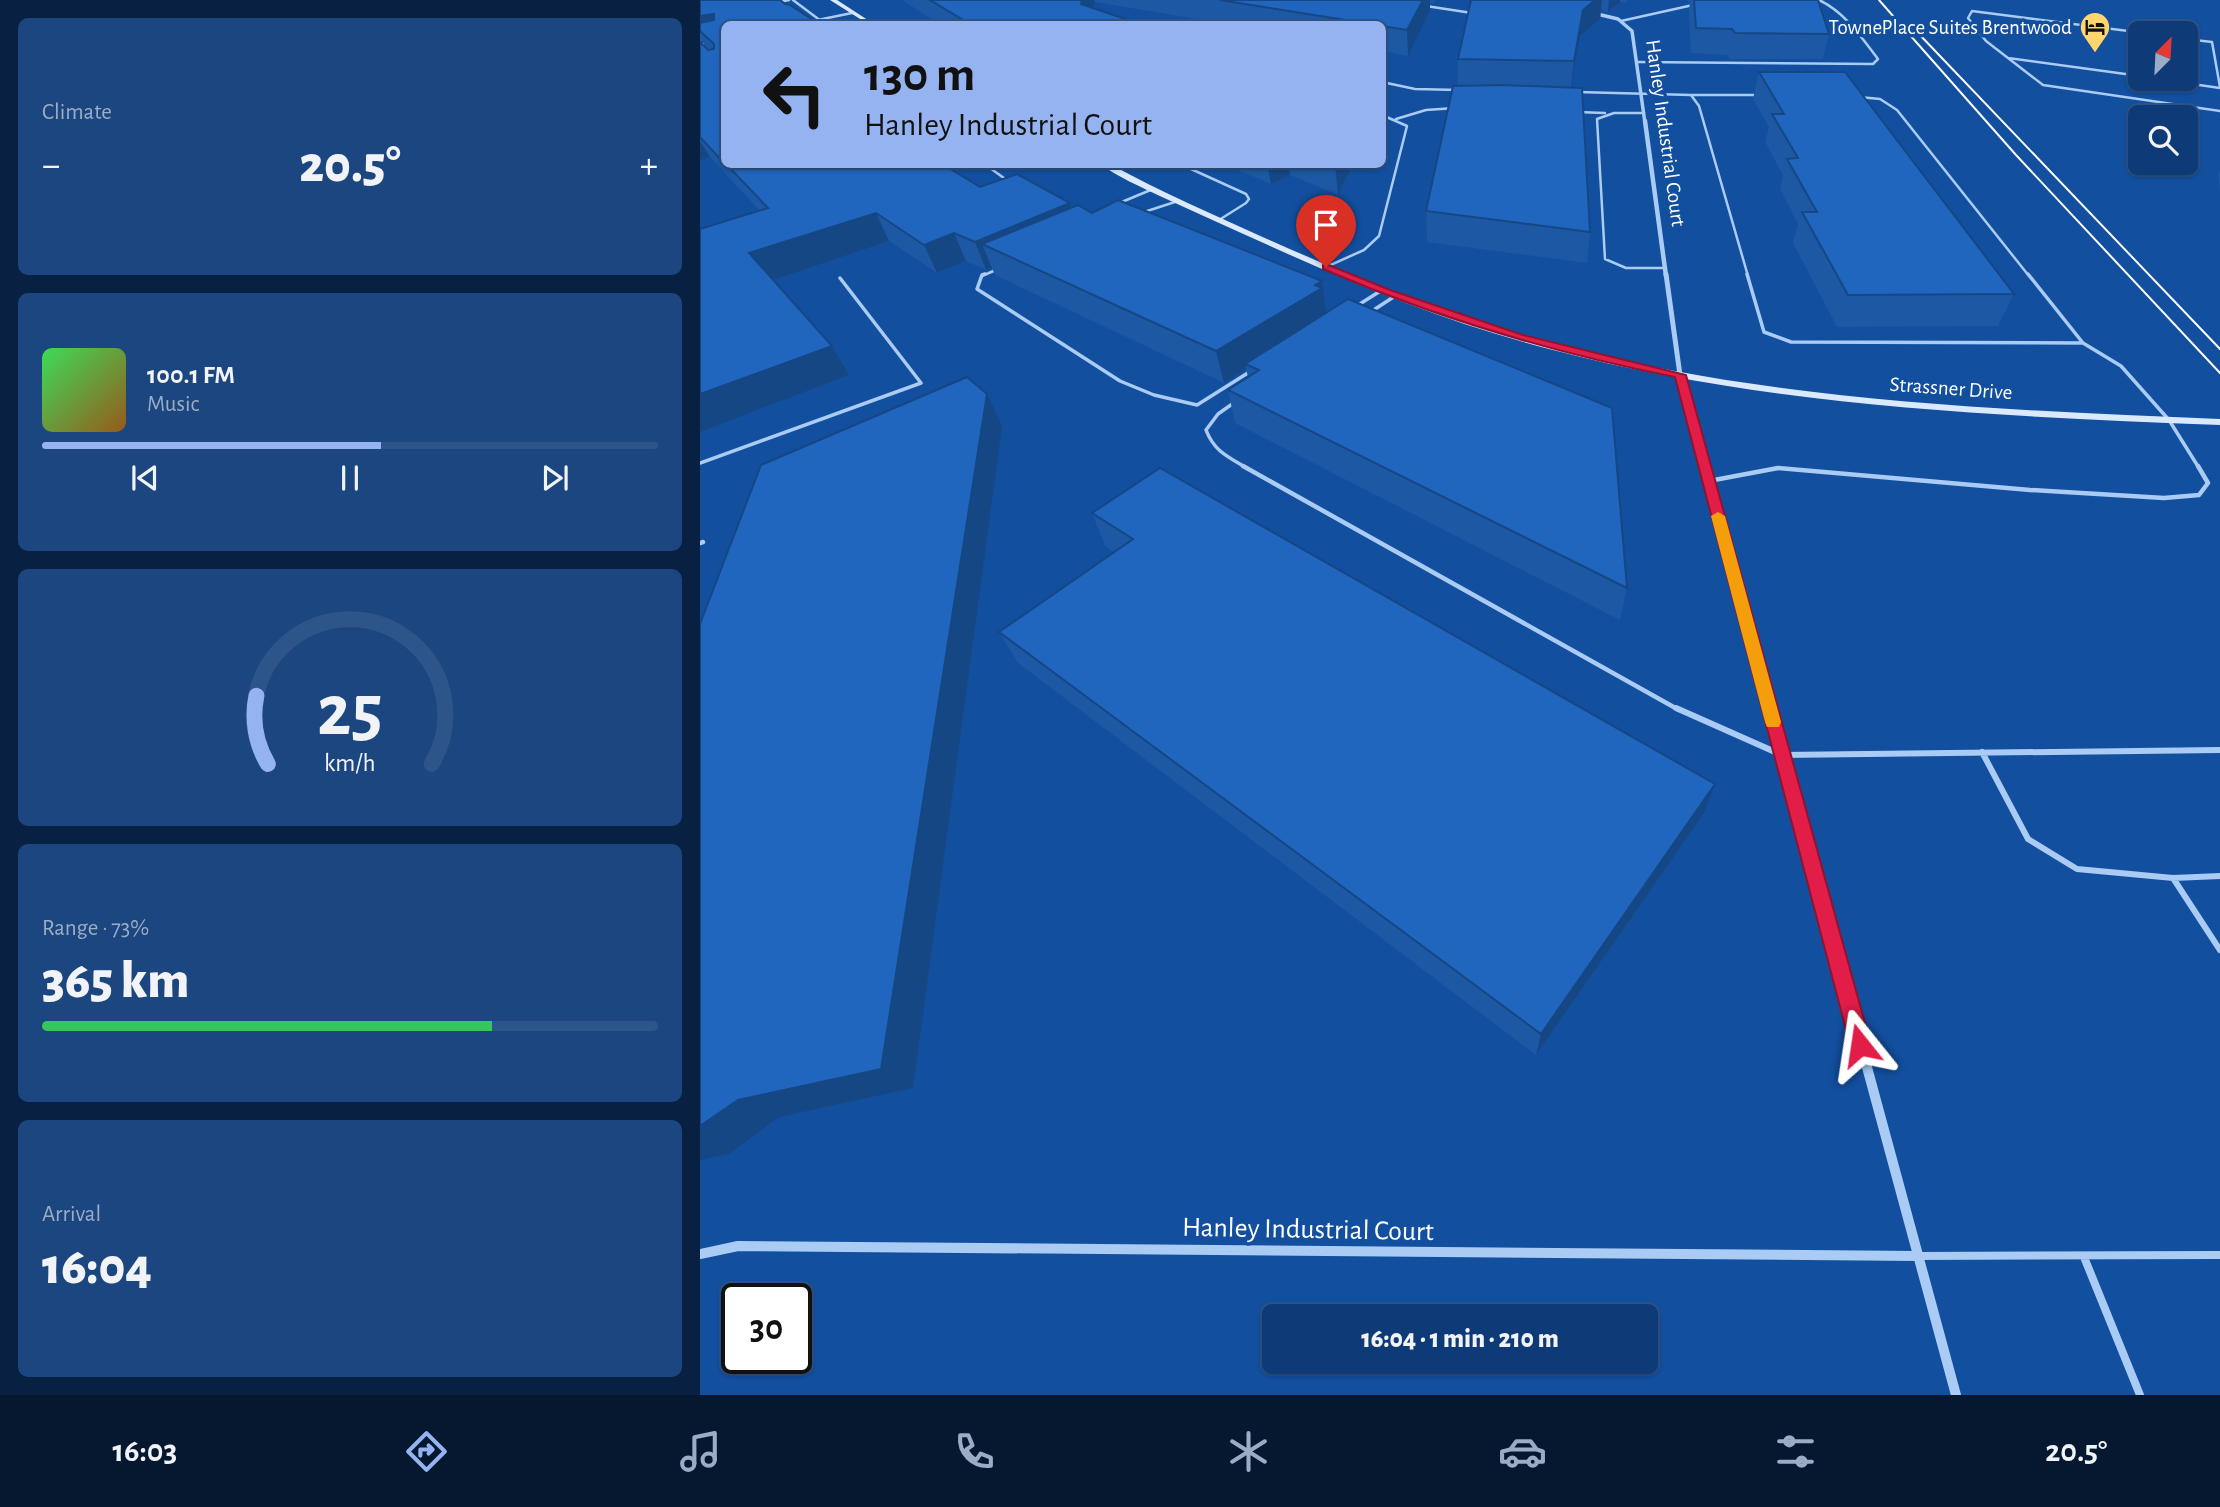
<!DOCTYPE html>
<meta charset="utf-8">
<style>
:root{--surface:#0e3b77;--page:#1c467f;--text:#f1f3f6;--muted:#9badc6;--line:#2e5589;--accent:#95b2f1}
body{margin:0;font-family:"Alegreya Sans",sans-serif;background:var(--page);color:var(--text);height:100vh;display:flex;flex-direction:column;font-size:26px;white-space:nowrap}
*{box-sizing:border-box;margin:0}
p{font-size:23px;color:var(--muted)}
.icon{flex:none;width:38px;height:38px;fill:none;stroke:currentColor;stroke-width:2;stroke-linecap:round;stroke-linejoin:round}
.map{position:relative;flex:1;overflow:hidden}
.details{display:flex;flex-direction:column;gap:18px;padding:18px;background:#082041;width:700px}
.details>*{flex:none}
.banner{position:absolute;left:21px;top:21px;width:665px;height:147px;border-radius:10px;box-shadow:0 2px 5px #0004,0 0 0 2px var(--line);background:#95b2f1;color:#111;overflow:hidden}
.needle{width:46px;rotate:24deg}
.fabs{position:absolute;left:1428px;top:21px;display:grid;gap:14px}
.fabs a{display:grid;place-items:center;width:70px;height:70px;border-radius:10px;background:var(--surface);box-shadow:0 2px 5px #0004,0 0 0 2px var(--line);font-size:35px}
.speed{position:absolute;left:21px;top:1283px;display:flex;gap:14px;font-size:35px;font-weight:700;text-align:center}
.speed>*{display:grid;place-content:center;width:91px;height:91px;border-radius:50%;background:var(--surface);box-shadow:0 2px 5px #0004,0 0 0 2px var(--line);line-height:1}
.speed .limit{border:4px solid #111;border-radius:10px;background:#fff;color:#111}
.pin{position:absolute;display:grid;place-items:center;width:60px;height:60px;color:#fff;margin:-72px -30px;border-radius:50% 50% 50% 0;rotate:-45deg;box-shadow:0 0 7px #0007}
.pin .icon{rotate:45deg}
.me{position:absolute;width:77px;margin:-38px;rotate:345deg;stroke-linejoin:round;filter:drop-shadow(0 0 5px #0008)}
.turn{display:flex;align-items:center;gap:24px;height:147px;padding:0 28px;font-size:32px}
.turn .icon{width:91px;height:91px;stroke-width:2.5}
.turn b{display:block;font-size:49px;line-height:60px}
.big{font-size:52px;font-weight:800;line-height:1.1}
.details .tile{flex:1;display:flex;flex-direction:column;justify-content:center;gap:10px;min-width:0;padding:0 24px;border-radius:10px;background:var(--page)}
.details .dial{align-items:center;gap:0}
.dial svg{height:182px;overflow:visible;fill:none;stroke:var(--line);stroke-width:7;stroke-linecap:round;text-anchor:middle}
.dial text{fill:var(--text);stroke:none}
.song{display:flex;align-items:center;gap:21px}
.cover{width:84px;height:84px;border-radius:10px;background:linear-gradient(135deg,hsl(130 70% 55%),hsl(30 70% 35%))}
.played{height:7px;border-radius:4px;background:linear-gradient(90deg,var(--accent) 55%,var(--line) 55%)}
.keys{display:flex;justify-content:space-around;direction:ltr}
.heat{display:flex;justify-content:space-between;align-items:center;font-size:38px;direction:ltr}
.charge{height:10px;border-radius:5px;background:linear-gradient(90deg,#34c759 73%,var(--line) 0)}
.trip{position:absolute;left:562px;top:1304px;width:396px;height:70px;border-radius:10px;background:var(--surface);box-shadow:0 2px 5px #0004,0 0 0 2px var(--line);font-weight:800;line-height:70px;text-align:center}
.menu{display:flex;height:112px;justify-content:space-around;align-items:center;background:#061830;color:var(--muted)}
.menu .icon{width:49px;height:49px}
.menu .selected{color:var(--accent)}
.menu b{font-size:32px;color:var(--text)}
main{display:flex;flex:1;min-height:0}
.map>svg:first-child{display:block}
</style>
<main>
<section class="details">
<div class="tile"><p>Climate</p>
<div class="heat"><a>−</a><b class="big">20.5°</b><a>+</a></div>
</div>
<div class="tile">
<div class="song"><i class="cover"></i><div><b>100.1 FM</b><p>Music</p></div></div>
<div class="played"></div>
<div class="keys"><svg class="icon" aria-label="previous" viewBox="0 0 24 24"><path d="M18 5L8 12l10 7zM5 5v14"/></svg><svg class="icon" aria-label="pause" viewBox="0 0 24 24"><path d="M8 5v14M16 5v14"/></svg><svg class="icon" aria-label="next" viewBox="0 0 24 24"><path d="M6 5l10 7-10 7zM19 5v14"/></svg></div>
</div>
<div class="tile dial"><svg viewBox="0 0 100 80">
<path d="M14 69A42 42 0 1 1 86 69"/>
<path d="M14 69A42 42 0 0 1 9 39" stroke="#95b2f1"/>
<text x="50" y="56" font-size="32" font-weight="700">25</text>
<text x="50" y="72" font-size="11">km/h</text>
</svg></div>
<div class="tile"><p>Range · 73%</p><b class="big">365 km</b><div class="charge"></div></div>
<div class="tile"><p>Arrival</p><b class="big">16:04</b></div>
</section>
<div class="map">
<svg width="1520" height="1395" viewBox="0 0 1520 1395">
<rect width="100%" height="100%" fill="#124f9f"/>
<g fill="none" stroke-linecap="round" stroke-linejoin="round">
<path stroke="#aacbf4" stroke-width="2.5" d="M 93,0 L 125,24
M 75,3 L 89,0
M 726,6 L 772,13
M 921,21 L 993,5
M 98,24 L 152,13
M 1444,33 L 1272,11 L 1268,18 L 1286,41 L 1343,85 L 1520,111
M 1486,39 L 1512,42 L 1520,87
M 0,45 L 24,40
M 1308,58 L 1440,76
M 937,62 L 1173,64 L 1178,59 C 1161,37 1145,12 1119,0
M 1458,79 L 1520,88
M 682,82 L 715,89 L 759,90
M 877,92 L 991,95 L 999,106 L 1048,276
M 991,95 L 1058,95
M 1159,97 L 1180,99 L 1197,110 L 1329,276
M 877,112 L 905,113
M 944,113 L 914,113 L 897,119 L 905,259 L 926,268 L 966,268
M 696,119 L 726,110 L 755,108
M 291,164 L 290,168 L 308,181
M 480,164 L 546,194 L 549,199 L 546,203 L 519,220
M 417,204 L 453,189
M 441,213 L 478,201
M 626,267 L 664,250 L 679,236 L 707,126 L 682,115
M 282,276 L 298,269"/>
<path stroke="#aacbf4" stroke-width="3.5" d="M 285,274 L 282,275 L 277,289 L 420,381 L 454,395 L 497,405 L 551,371
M 1047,274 L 1064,332 L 1091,342 L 1383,343 L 1421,366 L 1469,420 L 1499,468
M 1328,274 L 1383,343
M 655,307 L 682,290
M 669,313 L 695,296
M 535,402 L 518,414 L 506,430 C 514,451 528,457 547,468
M 0,463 L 221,383 L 140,278"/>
<path stroke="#aacbf4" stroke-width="4.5" d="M 543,466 L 979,710
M 1009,481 L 1078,468 L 1330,490 L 1464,498 L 1499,495 L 1508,483 L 1498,466
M 0,543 L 3,542"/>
<path stroke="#aacbf4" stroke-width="6" d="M 976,708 L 1082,755 L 1520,750
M 1282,752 L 1328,839 L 1377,869 L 1473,878 L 1520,876
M 1473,878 L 1520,950"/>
<path stroke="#aacbf4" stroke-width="8" d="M 1217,1256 L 1520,1255
M 1384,1257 L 1440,1395"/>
<path stroke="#aacbf4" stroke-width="3.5" d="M 893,13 L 918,19 L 932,31 L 945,123"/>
<path stroke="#aacbf4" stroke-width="4.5" d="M 945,121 L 966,276"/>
<path stroke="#aacbf4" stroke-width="5" d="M 966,274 L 980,375 L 1005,468"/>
<path stroke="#aacbf4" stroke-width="6" d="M 1005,466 L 1071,710"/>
<path stroke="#aacbf4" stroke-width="8" d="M 1070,708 L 1153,1014"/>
<path stroke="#aacbf4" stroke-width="10" d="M 1152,1012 L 1256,1395
M 0,1254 L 38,1246 L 1217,1256"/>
<path fill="#dae9fd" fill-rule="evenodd" d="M 130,0 L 137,0 L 174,24 L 168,24 Z
M 400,164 L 410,164 C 461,192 514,215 567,239 C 662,281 759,320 860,346 C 1075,401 1299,410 1520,419 L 1520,425 C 1297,416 1070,407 853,350 C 755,325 660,287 568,245 C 532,229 497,213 462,197 C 441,187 418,177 400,164 Z"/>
<path stroke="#fff" stroke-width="2" d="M 1179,0 L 1316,155 L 1520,373
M 1218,33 L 1520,349"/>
</g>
<path fill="#1c58a3" d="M 0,0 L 24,24 L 24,164 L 242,164 L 280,187 L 392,213 L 622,281 L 626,312 L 927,588 L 920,620 L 535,423 L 528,390 L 548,377 L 546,369 L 524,383 L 295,275 L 292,268 L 286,270 L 266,261 L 237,273 L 189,241 L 73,280 L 149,375 L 0,432 L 60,211 L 10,157 L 0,160 L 0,42 L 6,48 L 2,41 L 0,41 Z
M 202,0 L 736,0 L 734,3 L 730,3 L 730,11 L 708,56 L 682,51 L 682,24 L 526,24 L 395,2 L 393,8 L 440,24 L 239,24 Z
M 771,0 L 928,0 L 925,3 L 920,2 L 908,12 L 901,10 L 900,19 L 880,36 L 871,87 L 890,232 L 887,263 L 727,242 L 726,211 L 758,86 L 758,59 Z
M 988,0 L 1118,0 L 1129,34 L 1123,59 L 1030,59 L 1027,55 L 991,53 L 989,10 L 990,1 L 988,2 Z
M 1059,72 L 1314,294 L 1298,326 L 1137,327 L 1093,243 L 1098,224 L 1080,189 L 1083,175 L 1065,142 L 1069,127 L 1053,99 Z
M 523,164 L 653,164 L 638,195 L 590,175 L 571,184 Z
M 1520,170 L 1520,191 L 1518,174 Z
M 392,513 L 1004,813 L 836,1055 L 318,663 L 299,632 L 414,552 L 405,546 Z"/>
<path fill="#164785" d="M 382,0 L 394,0 L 395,2 L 389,24 L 381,4 Z
M 723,0 L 730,0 L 730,11 L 708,56 L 707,30 Z
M 895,0 L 902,0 L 900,19 L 880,36 L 871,88 L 874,61 L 883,10 Z
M 909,0 L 920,0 L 920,2 L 908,12 Z
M 14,14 L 24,33 L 0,31 L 0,16 Z
M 0,141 L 10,157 L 0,160 Z
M 567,164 L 589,164 L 590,175 L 571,184 Z
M 635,164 L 653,164 L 638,195 L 635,165 Z
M 370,203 L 379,231 L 282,244 L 292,268 L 286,270 L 275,242 Z
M 176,213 L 189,241 L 67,282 L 49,253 Z
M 254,233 L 266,261 L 237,273 L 224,245 Z
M 622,281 L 626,312 L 545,364 L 546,369 L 524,383 L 516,351 Z
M 132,346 L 149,375 L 0,432 L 0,394 Z
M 287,394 L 302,426 L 213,1088 L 79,1117 L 29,1154 L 0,1160 L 0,1126 Z
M 1015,784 L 1004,813 L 836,1055 L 841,1034 Z"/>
<path fill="#2066be" stroke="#164785" stroke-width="2" d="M 0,0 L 80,0 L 85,4 L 90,5 L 119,24 L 24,24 L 24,163 L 0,137 L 0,42 L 8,50 L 14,49 L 14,44 L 0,31 L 0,23 L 14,20 L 14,14 L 0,16 Z
M 230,0 L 382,0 L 381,4 L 440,24 L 270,24 Z
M 520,0 L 723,0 L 707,30 L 682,26 L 682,24 L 671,24 Z
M 771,0 L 895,0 L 883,10 L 874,61 L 758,59 Z
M 994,0 L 1118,0 L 1129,34 L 1035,33 L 1032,29 L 996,28 Z
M 1059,72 L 1145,72 L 1314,294 L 1148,295 L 1102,212 L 1117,212 L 1087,159 L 1098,158 L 1072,114 L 1084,114 Z
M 801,85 L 882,88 L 890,232 L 726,211 L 753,86 Z
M 26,164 L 242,164 L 280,187 L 317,174 L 370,203 L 275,242 L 254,233 L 224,245 L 176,213 L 49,253 L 132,346 L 0,394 L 0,229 L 68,208 Z
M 418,200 L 622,281 L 615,285 L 622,288 L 516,351 L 282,244 L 378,205 L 392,213 Z
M 648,299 L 912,408 L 927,588 L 528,390 L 559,370 L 545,364 Z
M 267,377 L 287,394 L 181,1069 L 38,1100 L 0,1126 L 0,624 L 61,465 Z
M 460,468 L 1015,784 L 841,1034 L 299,632 L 433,539 L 392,513 Z"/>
<path fill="#e11d48" stroke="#92132f" stroke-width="2" d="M 626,264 L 690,290 L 823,335 L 986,375 L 1171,1045 L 1168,1052 L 1160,1055 L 1153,1052 L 1150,1045 L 975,377 C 854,353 737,318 623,269 L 623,265 Z"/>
<path fill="#f59e0b" d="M 1018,512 L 1025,516 L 1081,722 L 1079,727 L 1067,727 L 1065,722 L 1011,516 Z"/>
<defs>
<g id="hotel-pin" transform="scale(1.575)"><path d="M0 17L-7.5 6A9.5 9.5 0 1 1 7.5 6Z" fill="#ffd66d" stroke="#124f9f"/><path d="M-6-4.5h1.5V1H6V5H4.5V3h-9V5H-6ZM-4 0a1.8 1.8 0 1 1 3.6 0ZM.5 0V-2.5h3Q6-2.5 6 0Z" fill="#111"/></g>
</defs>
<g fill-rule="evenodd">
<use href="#hotel-pin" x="1395" y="27"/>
</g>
<g text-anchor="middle" stroke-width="7" stroke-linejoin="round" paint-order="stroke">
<g font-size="21" fill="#fff" stroke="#124f9f" text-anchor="end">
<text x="1372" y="34">TownePlace Suites Brentwood</text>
</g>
<g font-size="21" fill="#fff" stroke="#124f9f">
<text transform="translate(966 133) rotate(82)" y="7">Hanley Industrial Court</text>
<text transform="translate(1251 388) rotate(4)" y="7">Strassner Drive</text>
</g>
<g font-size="28" fill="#fff" stroke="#124f9f">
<text transform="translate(608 1228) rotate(1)" y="10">Hanley Industrial Court</text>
</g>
</g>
</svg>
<div class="fabs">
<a><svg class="needle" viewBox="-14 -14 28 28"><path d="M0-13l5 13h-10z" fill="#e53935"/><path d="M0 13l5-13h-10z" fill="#9badc6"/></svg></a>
<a><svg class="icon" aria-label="search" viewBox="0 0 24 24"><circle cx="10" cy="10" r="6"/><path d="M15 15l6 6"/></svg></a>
</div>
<div class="speed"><div class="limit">30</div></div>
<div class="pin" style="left:626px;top:267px;background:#d93025"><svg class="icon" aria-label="arrive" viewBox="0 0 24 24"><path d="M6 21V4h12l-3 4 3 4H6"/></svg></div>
<svg class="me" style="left:1160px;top:1045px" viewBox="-20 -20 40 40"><path d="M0-17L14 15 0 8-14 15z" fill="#e11d48" stroke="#fff" stroke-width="4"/></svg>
<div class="trip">16:04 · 1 min · 210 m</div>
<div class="banner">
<div class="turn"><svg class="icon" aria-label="left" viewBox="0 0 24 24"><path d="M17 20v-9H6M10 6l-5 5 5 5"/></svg><div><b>130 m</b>Hanley Industrial Court</div></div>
</div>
</div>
</main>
<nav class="menu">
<b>16:03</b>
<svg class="icon selected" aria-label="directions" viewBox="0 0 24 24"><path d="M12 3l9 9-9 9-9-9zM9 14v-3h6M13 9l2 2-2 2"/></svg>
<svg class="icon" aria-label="music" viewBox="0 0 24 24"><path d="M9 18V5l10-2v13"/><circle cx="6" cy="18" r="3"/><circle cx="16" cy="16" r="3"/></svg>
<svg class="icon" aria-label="phone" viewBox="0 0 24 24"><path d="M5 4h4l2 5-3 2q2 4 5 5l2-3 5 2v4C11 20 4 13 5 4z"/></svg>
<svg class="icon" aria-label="climate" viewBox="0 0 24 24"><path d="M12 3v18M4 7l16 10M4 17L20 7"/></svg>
<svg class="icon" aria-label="car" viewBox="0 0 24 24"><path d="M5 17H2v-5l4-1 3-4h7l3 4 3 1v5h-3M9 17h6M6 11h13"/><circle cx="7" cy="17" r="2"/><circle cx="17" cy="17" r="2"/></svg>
<svg class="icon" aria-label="filters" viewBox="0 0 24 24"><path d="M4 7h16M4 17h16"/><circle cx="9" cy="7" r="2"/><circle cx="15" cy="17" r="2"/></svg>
<b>20.5°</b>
</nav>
